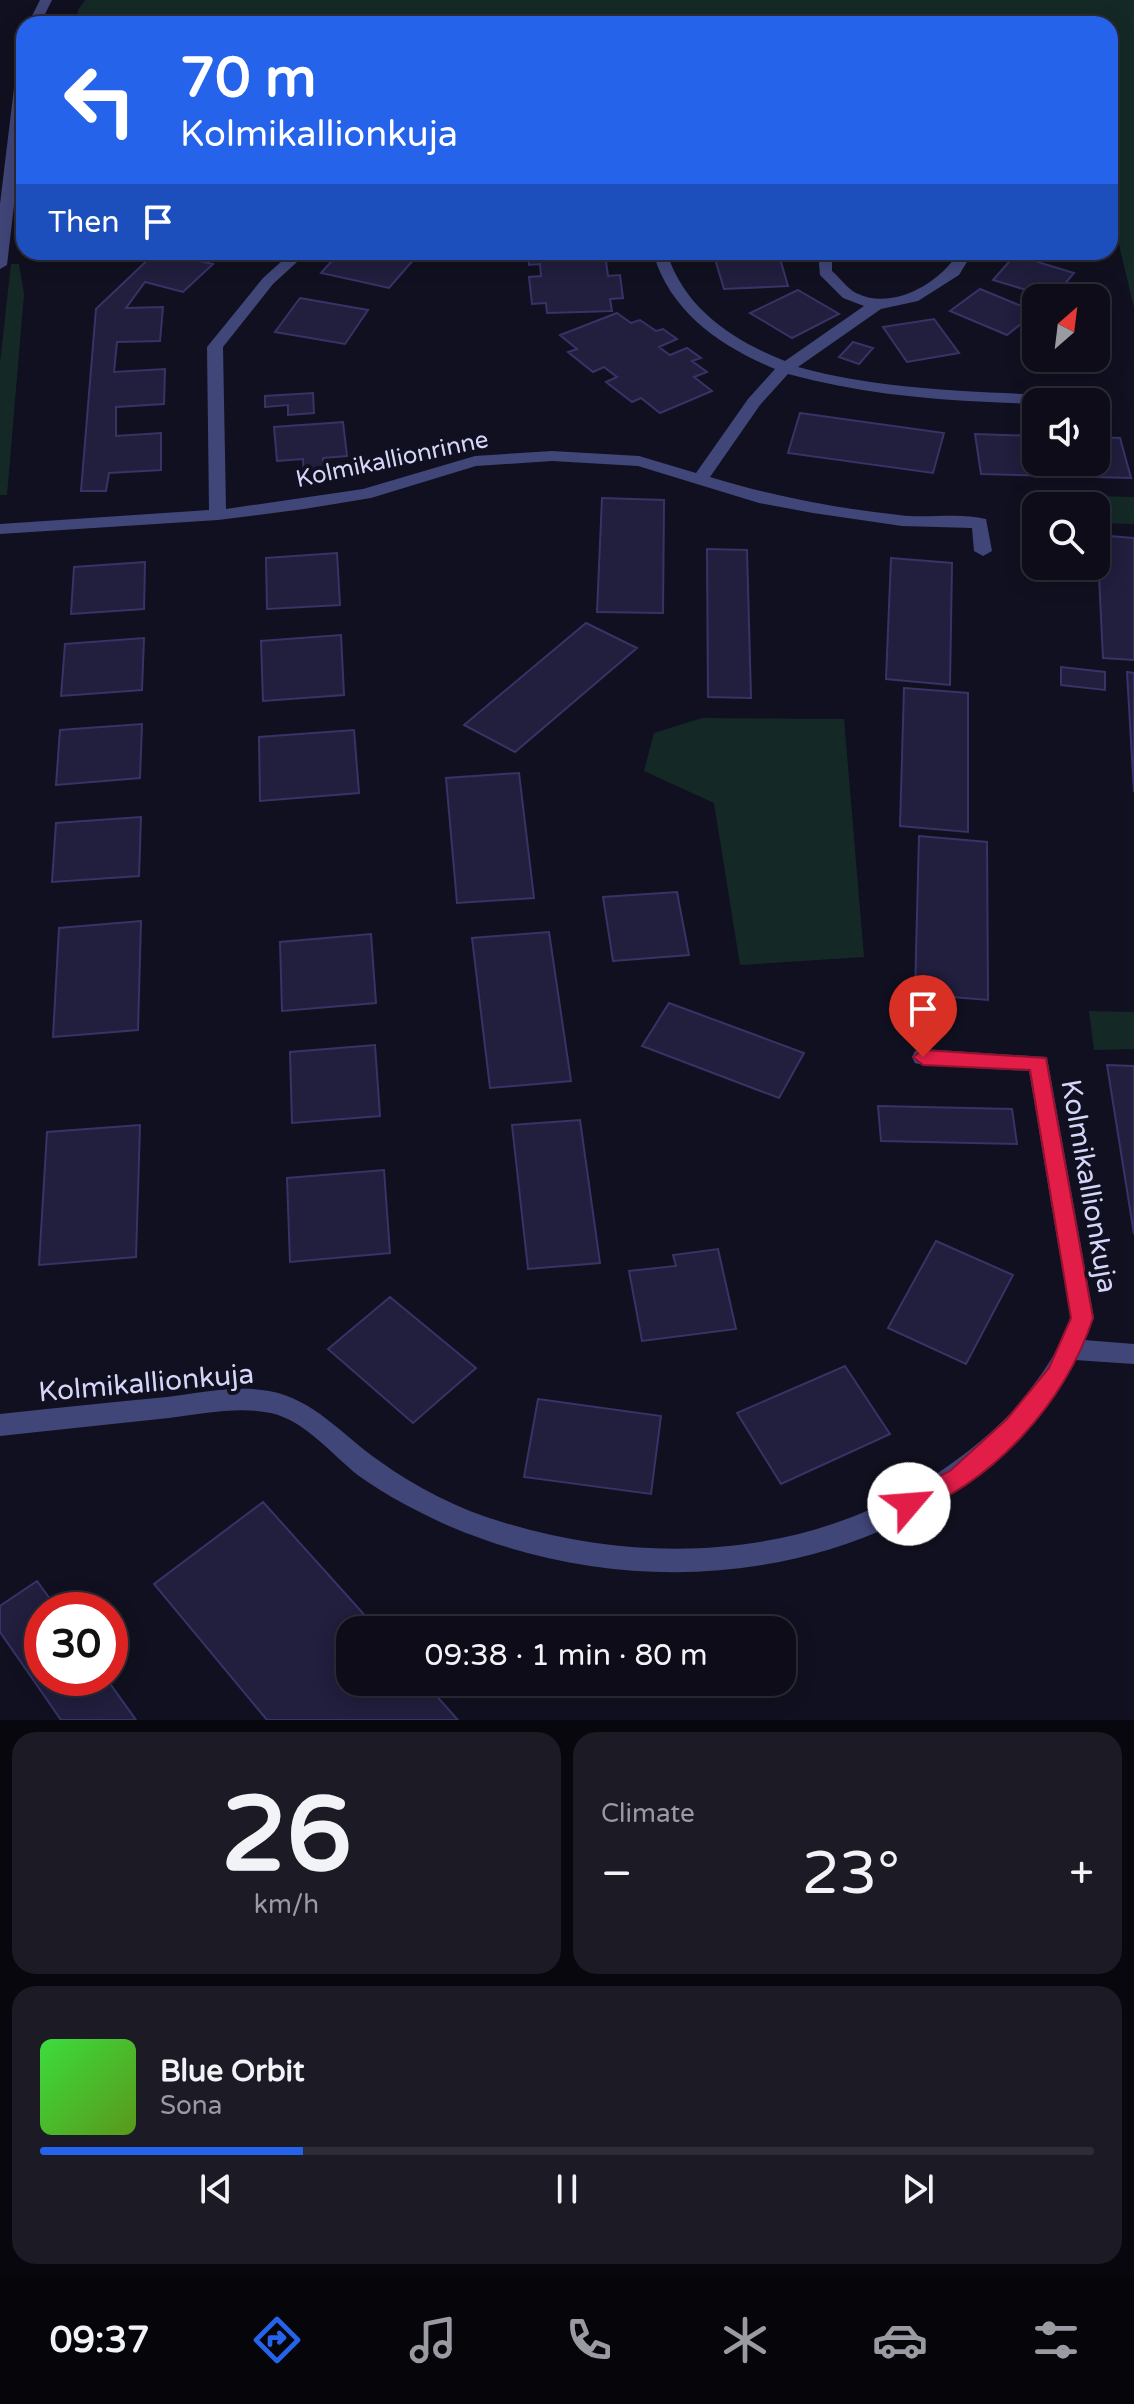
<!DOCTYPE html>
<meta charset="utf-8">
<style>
:root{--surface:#0d0c18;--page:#1b1a25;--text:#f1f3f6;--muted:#9a9ba2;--line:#2d2c37;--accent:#2563eb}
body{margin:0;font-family:"Varela Round",sans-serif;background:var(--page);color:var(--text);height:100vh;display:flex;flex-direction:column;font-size:30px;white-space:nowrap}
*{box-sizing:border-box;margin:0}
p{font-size:26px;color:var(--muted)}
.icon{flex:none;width:44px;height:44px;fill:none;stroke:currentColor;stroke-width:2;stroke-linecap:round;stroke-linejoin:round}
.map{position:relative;height:1720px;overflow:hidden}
.panel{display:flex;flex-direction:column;gap:12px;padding:12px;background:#07070d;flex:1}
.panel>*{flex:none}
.hud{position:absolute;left:16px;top:16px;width:1102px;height:244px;border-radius:24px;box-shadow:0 4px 20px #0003,0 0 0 2px var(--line);background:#2563eb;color:#fff;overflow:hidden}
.needle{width:52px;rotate:28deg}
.controls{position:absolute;left:1022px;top:284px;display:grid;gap:16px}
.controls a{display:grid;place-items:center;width:88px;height:88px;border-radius:16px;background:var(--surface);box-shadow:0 4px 20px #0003,0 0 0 2px var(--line);font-size:40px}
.speed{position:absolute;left:24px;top:1592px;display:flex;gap:16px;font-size:40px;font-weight:700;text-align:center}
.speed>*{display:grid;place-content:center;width:104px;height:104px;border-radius:50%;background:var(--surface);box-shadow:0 4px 20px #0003,0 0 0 2px var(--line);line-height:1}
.speed .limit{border:12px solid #d22;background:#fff;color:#111}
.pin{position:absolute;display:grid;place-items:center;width:68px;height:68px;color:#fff;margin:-82px -34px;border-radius:50% 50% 50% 0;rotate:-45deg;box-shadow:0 0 8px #0007}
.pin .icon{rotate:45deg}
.me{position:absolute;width:88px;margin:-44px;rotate:63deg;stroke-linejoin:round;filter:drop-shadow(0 0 6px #0008)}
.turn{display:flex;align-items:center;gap:28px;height:168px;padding:0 32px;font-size:36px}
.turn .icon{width:104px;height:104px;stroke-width:2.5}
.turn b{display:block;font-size:56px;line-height:68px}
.then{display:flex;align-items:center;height:76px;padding:0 32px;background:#0003;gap:16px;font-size:30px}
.big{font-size:60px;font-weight:600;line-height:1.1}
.panel .tile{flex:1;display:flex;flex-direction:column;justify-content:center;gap:12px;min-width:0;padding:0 28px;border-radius:24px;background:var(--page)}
.panel .dial{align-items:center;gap:0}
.dial b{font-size:104px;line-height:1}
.song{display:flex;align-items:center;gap:24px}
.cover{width:96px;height:96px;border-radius:12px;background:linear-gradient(135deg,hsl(120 70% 55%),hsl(90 70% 35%))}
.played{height:8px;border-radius:4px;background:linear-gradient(90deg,var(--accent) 25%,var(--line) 25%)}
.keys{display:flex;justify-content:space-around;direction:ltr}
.heat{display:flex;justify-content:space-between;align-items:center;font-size:44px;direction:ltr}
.panel .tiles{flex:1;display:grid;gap:12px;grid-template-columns:1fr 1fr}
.tile:last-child{grid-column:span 2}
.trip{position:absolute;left:336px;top:1616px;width:460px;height:80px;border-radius:24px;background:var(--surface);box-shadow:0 4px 20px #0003,0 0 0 2px var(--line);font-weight:600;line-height:80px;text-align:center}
.dock{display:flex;height:128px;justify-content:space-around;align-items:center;background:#05050a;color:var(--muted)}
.dock .icon{width:56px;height:56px}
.dock .current{color:var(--accent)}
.dock b{font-size:36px;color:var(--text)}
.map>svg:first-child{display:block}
</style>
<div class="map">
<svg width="1134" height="1720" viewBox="0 0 1134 1720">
<rect width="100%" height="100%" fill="#111020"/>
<path fill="#142926" d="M 85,0 L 1134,0 L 1134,308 L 1110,207 L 1110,24 L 77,24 L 78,10 Z
M 11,264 L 19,264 L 24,294 L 7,495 L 0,495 L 0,363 Z
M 1036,494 L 1134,497 L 1134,524 L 1096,523 L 1096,506 L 1039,506 Z
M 702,718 L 844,719 L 864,957 L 740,965 L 714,803 L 644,771 L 654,733 Z
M 1089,1011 L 1134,1012 L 1134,1049 L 1094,1050 Z"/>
<path fill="#211e3e" stroke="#373367" stroke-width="2" d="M 156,252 L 189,252 L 183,257 L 213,264 L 183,292 L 145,282 L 126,308 L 163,307 L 160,341 L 117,342 L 114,372 L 165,369 L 164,404 L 116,407 L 116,436 L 161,433 L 161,470 L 109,473 L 106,491 L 81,491 L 96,309 Z
M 340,252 L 388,252 L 415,258 L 389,288 L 321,273 Z
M 528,252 L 615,252 L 616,260 L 606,261 L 608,276 L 620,275 L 623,298 L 610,299 L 612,311 L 547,313 L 546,303 L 532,304 L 529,277 L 541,276 L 540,264 L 529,265 Z
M 779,255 L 788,286 L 724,289 L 715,259 Z
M 1015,255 L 1074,273 L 1053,298 L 993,280 Z
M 980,289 L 1036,312 L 1007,335 L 950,311 Z
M 798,290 L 839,314 L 792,338 L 750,313 Z
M 300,298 L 368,310 L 345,344 L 275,332 Z
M 617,313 L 631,323 L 640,320 L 656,331 L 663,329 L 677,339 L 659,347 L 670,355 L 687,348 L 701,358 L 692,361 L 707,372 L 694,377 L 712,391 L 660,413 L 641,398 L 632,402 L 606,382 L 617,377 L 604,367 L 593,372 L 568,352 L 577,349 L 560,335 Z
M 934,319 L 959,353 L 907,362 L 883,327 Z
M 853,342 L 873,348 L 859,364 L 839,357 Z
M 313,393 L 314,413 L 288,415 L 288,405 L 265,407 L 265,396 Z
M 800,413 L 944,433 L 933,473 L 788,453 Z
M 343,422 L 347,456 L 323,458 L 324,477 L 304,478 L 303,459 L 277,461 L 274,427 Z
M 975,434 L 1036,436 L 1036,462 L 1096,462 L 1096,437 L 1120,438 L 1131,478 L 981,474 Z
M 602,498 L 664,500 L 663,613 L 597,612 Z
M 1097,535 L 1134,538 L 1134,660 L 1103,658 Z
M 707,549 L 747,550 L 751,698 L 708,697 Z
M 337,553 L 340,605 L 267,609 L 266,558 Z
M 891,558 L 952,563 L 950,685 L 886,679 Z
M 145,562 L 144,609 L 71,614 L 74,567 Z
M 586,623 L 637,648 L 515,752 L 464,725 Z
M 341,635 L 344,695 L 263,701 L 261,641 Z
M 144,638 L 142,690 L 61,696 L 65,644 Z
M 1061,667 L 1105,672 L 1105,690 L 1061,685 Z
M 1127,672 L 1134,673 L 1134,792 Z
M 904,688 L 968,693 L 968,832 L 900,826 Z
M 142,724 L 140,778 L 56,785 L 60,730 Z
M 354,730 L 359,793 L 260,801 L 259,737 Z
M 519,773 L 534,898 L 457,903 L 446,778 Z
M 141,817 L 139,876 L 52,882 L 56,823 Z
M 919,836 L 987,842 L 988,1000 L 915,994 Z
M 677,892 L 689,955 L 613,961 L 603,897 Z
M 141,921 L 138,1030 L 53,1037 L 59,928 Z
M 549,932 L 571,1081 L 490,1088 L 472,938 Z
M 371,934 L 376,1003 L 282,1011 L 280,942 Z
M 669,1003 L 804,1053 L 779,1098 L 642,1046 Z
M 375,1045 L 380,1116 L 292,1123 L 290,1052 Z
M 1107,1065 L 1134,1066 L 1134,1234 Z
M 878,1106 L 1012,1109 L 1017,1144 L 881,1141 Z
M 580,1120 L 600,1263 L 528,1269 L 512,1125 Z
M 140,1125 L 136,1257 L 39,1265 L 47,1132 Z
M 384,1170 L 390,1253 L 290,1262 L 287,1178 Z
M 936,1241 L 1013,1275 L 966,1364 L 888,1328 Z
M 718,1249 L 736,1329 L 642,1341 L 629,1271 L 676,1266 L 673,1255 Z
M 390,1297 L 476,1368 L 413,1423 L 328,1349 Z
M 845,1366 L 890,1434 L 781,1484 L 737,1413 Z
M 538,1399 L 661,1416 L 651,1494 L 524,1477 Z
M 263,1502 L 378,1630 L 350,1630 L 350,1682 L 424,1682 L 458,1720 L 267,1720 L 154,1584 Z
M 37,1581 L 58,1610 L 42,1610 L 42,1678 L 106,1678 L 136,1720 L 61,1720 L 0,1632 L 0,1606 Z"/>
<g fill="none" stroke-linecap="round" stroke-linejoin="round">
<path fill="#414679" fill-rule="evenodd" d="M 40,0 L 52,0 L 40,24 L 28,24 Z
M 24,59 L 24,120 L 7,265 L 0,269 L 0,204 L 17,63 Z
M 292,252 L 308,252 L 273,284 L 223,347 L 226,509 L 363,489 L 475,456 L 552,451 L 639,456 L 696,473 L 748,399 L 775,369 C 722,347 669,312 653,252 L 667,252 C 683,308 734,341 785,361 L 864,306 L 843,298 L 820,275 L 818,252 L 832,252 L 832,271 C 840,278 847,288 856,293 C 892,311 939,284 959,252 L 973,252 L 959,275 L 918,301 L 881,309 L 798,367 C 884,391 975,391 1064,396 L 1072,401 C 1044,406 1018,403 989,402 C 921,399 854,392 788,374 L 760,405 L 710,477 C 772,496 834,508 899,515 C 927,519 958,512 986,519 L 992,551 L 983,556 L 974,551 L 972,528 L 902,526 L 813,513 L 759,503 L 638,466 L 552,461 L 476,466 L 371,498 L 304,509 L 218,520 L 0,534 L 0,524 L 209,510 L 207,347 L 263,278 Z
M 923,1049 L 1047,1057 L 1094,1318 L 1084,1340 L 1134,1344 L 1134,1364 L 1075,1360 C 1055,1405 1017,1444 978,1474 C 828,1588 620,1599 449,1526 C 418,1512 387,1496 359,1476 C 332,1455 306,1421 271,1413 C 238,1406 202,1414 169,1418 C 112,1424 56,1430 0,1436 L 0,1414 C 56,1408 111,1402 167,1397 C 200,1393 235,1385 269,1391 C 314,1399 342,1435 378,1460 C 415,1487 458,1509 502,1522 C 683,1577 874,1550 1010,1414 C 1027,1396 1069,1340 1070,1316 C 1070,1293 1062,1266 1058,1244 C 1048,1186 1039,1128 1029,1071 L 923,1065 L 915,1063 L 912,1057 L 915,1051 Z"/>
</g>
<path fill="#e11d48" stroke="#92132f" stroke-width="2" d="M 923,1050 L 1046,1058 L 1093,1318 C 1065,1403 993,1483 909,1514 L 901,1511 L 897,1504 L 901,1496 L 950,1471 L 1007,1419 L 1049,1368 L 1071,1318 L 1030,1070 L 923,1065 L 913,1057 Z"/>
<g text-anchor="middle" stroke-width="8" stroke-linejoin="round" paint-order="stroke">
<g font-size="24" fill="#d5d5f9" stroke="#111020">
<text transform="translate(392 459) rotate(-12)" y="8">Kolmikallionrinne</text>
</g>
<g font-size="28" fill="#d5d5f9" stroke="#111020">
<text transform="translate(1090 1186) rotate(80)" y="10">Kolmikallionkuja</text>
<text transform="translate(146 1382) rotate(-5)" y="10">Kolmikallionkuja</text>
</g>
</g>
</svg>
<div class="controls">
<a><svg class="needle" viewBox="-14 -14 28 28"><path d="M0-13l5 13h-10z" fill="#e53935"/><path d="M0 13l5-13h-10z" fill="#9a9ba2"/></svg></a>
<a><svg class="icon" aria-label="sound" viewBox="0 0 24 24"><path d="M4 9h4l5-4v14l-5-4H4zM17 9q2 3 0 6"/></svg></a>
<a><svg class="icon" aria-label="search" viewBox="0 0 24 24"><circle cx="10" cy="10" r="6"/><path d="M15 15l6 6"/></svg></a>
</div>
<div class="speed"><div class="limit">30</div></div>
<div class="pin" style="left:923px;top:1057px;background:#d93025"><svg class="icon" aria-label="arrive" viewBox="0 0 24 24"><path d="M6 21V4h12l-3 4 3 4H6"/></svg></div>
<svg class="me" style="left:909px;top:1504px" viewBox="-20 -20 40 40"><circle r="19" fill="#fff"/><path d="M0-13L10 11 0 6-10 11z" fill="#e11d48"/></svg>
<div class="trip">09:38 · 1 min · 80 m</div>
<div class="hud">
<div class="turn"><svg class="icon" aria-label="left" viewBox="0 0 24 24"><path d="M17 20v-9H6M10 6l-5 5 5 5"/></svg><div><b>70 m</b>Kolmikallionkuja</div></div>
<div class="then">Then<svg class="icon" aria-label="arrive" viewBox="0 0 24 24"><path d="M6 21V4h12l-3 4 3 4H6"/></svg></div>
</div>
</div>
<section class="panel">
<div class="tiles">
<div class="tile dial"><b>26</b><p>km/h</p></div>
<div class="tile"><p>Climate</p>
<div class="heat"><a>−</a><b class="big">23°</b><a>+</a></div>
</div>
<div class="tile">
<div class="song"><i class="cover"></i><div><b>Blue Orbit</b><p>Sona</p></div></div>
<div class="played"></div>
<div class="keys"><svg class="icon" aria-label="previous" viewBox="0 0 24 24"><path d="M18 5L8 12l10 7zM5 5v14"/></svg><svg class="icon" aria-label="pause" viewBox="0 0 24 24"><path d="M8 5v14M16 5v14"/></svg><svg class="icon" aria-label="next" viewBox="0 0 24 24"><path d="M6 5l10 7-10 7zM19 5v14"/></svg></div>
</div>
</div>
</section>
<nav class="dock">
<b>09:37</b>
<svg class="icon current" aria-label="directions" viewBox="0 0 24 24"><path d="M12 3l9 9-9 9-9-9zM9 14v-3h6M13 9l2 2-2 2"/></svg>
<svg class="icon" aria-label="music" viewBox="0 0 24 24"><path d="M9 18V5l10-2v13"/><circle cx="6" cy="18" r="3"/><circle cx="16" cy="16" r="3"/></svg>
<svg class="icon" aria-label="phone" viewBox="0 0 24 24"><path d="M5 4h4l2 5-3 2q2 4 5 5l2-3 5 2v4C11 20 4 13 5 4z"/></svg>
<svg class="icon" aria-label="climate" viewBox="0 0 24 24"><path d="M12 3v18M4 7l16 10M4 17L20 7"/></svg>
<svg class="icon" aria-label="car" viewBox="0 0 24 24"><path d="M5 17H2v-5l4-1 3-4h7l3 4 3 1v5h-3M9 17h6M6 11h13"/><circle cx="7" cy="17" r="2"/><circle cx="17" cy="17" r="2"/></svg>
<svg class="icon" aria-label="filters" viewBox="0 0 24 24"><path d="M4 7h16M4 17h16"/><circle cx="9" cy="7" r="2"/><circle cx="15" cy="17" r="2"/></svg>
</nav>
